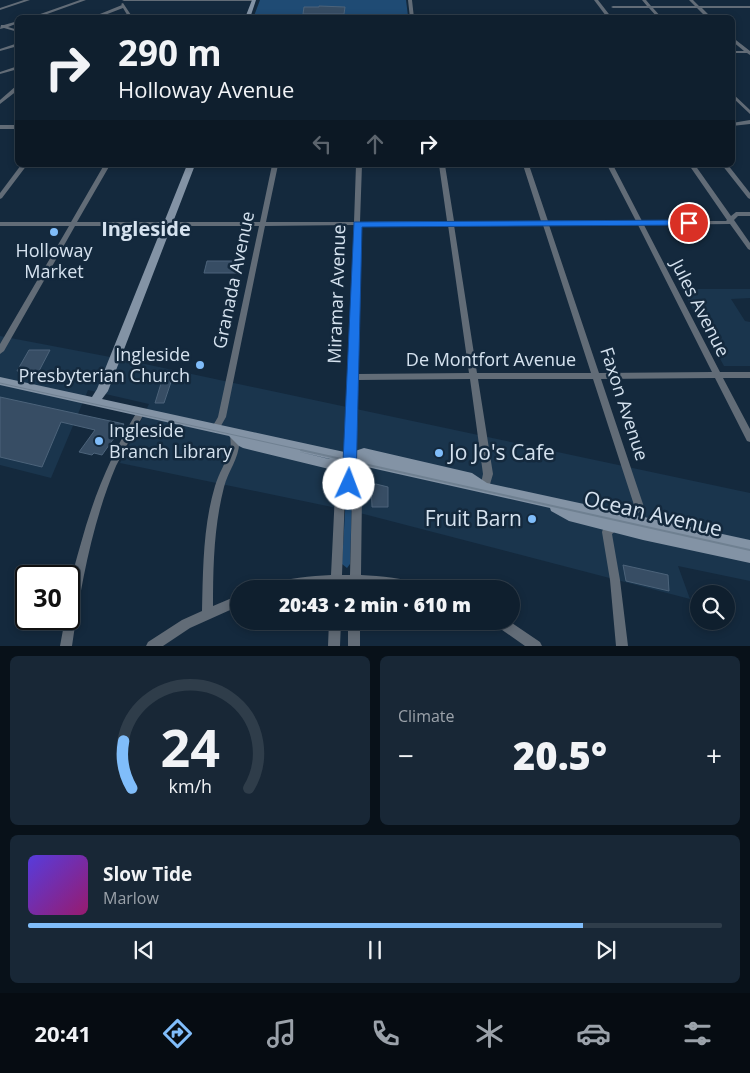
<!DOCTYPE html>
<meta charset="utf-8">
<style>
:root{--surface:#0f1f2e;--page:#182736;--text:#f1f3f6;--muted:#9ba2aa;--line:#2f3d4a;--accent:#80bdfa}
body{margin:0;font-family:"Open Sans",sans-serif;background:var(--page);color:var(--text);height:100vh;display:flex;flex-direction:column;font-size:19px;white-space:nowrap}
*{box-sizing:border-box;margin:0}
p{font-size:16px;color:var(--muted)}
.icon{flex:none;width:28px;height:28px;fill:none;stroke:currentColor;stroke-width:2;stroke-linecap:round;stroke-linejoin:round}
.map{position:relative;height:646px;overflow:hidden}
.panel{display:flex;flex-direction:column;gap:10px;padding:10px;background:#081119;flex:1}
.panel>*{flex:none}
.banner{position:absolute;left:15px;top:15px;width:720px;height:152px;border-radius:8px;box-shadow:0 2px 8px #0003,0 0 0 1px var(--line);background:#0f1f2e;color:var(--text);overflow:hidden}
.buttons{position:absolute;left:690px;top:585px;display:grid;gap:10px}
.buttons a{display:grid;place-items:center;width:45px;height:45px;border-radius:50%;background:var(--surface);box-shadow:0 2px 8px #0003,0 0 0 1px var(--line);font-size:25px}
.speed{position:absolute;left:15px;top:565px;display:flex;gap:10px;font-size:25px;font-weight:700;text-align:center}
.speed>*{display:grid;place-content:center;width:65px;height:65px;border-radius:50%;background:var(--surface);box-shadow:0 2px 8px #0003,0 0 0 1px var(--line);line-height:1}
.speed .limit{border:2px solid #111;border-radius:8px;background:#fff;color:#111}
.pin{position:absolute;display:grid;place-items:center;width:42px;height:42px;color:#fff;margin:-21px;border:2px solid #fff;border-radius:50%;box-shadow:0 1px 5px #0007}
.me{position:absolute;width:55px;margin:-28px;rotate:2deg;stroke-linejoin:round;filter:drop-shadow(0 0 4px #0008)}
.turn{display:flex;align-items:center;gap:18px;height:105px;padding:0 20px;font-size:22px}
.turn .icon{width:65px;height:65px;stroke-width:2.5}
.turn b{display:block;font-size:35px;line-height:42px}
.lanes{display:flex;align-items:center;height:48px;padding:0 20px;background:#0003;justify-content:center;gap:25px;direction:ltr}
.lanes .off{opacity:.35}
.big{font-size:38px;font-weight:800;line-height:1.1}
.panel .tile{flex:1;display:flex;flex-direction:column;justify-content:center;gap:8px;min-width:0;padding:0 18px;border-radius:8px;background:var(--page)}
.panel .dial{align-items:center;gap:0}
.dial svg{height:130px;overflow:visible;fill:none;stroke:var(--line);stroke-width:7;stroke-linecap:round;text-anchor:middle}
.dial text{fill:var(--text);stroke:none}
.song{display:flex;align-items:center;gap:15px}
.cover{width:60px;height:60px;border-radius:8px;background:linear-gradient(135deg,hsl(250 70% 55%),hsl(320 70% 35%))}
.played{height:5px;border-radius:2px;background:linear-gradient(90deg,var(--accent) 80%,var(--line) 80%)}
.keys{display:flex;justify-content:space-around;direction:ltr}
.heat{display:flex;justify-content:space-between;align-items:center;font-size:28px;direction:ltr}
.panel .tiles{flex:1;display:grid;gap:10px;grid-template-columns:1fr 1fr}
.tile:last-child{grid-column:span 2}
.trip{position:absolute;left:230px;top:580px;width:290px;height:50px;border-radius:25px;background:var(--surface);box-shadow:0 2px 8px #0003,0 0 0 1px var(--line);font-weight:800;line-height:50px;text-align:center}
.menu{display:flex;height:80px;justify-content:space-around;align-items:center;background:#060c12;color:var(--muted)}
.menu .icon{width:35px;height:35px}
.menu .on{color:var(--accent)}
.menu b{font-size:22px;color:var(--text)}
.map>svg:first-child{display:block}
</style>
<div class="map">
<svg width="750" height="646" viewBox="0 0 750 646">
<rect width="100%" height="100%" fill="#14293d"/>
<path fill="#1a354d" d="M 682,289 L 750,289 L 750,298 L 731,299 L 745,321 L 750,322 L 750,366 L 724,366 Z
M 0,336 L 126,360 L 750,493 L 750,581 L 678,566 L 690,599 L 356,512 L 120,463 L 149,404 L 88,390 L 51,478 L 0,465 Z"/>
<path fill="#1f4b74" d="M 260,0 L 406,0 L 408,16 L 254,16 Z
M 346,496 L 352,498 L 350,564 L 347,568 L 342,564 Z"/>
<path fill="#374d64" stroke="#4c637a" d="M 319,6 L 345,7 L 344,14 L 303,14 L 304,7 L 319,7 Z
M 207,261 L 240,261 L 238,273 L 204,273 Z
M 29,350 L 50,350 L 39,371 L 17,371 Z
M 173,376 L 164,403 L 155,403 L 163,377 Z
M 0,397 L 78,414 L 124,424 L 102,455 L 94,453 L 92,455 L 79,452 L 95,430 L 61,422 L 42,467 L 0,457 Z
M 376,484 L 388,487 L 388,507 L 372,507 L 371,485 Z
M 623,565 L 668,575 L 669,591 L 626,581 Z"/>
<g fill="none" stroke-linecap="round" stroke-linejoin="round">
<path fill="#626c77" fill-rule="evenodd" d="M 24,0 L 30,0 L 0,10 L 0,8 Z
M 80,0 L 86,0 L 36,18 L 29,18 Z
M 122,0 L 256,0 L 254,1 L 124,1 Z
M 408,0 L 412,0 L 414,18 L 410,18 Z
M 594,0 L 598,0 L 612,18 L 476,18 L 606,16 Z
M 642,0 L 646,0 L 651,6 L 695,6 L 689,0 L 693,0 L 699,6 L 750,6 L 750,8 L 702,8 L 712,18 L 707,18 L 697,8 L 653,8 L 662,18 L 658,18 L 649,8 L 613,8 L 611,7 L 613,6 L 647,6 Z
M 123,3 L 133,18 L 129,18 L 123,8 L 97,18 L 90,18 L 122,5 L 121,4 Z
M 18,21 L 18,23 L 8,27 L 18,30 L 18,32 L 4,28 L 0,29 L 1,25 L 4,25 Z
M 732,37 L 750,51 L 750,55 L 747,53 L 732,53 L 732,51 L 744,51 L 732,41 Z
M 18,43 L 18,46 L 0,51 L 0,49 Z
M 18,66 L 18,69 L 0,74 L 0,72 Z
M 16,86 L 18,86 L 18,90 L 0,104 L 0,100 Z
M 732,93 L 750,110 L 750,114 L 732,97 Z
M 750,120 L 750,124 L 732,126 L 732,123 Z
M 0,125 L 18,125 L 18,129 L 0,129 Z
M 21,165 L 27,165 L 2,198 L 0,199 L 0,193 Z
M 104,165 L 110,165 L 77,222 L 260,222 L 272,165 L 278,165 L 266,222 L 354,222 L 356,165 L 362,165 L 360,222 L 447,221 L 439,165 L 445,165 L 454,221 L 541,221 L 523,165 L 529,165 L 548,221 L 636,221 L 607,165 L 613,165 L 642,221 L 726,221 L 727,220 L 689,165 L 695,165 L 731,216 L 736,212 L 750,212 L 750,216 L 738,216 L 734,220 L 750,243 L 750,250 L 748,249 L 730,224 L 644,225 L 720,372 L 750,372 L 750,378 L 723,378 L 750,429 L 750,442 L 747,441 L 715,378 L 601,379 L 644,507 L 642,510 L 612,534 L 620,580 L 628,646 L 616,646 L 610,580 L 602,532 L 603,529 L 634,505 L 593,379 L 478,379 L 493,474 L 488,491 L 485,492 L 482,491 L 480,488 L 483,474 L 470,379 L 357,380 L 354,482 L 362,493 L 361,575 C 381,576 404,578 423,585 L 424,589 L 393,589 L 360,585 L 360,589 L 350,589 L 350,585 L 342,585 L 341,589 L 331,589 L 331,585 L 297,589 L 267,589 L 268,585 C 287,578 311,576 331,575 L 335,493 L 344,482 L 345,474 L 354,225 L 265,226 L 226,417 L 218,431 L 215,432 L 212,431 L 211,429 L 218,417 L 259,226 L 75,226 L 4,351 L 0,354 L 0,344 L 69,226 L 0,226 L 0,222 L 71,222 ZM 360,225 L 448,225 L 469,373 L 357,374 ZM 454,225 L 543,225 L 591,373 L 477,373 ZM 549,225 L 638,225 L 712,372 L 599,373 ZM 349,490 L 352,494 L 350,575 L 342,575 L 345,494 Z
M 722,165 L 728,165 L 750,193 L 750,199 L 748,198 Z
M 141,409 L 144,410 L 145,412 C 135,430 125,448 116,466 C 92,523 81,585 72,646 L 60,646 L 65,619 L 69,619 C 69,611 68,603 69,596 C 71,578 76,560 81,543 C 94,495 112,453 138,410 Z
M 234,431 L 237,432 C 245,451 229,468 224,487 C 214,526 213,566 213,606 L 239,595 L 239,606 L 190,628 L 163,646 L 146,646 L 148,642 L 182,620 L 202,611 C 203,569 203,526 215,486 C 219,473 226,462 230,450 C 232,444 229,438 231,432 Z
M 329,621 L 341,621 L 340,646 L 328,646 Z
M 348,621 L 360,621 L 360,646 L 348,646 Z
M 494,621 L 509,621 L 540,642 L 542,646 L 525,646 L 495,625 Z"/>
<path fill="#8393a5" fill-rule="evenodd" d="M 252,0 L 256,0 L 250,18 L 245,18 Z
M 187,165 L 195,165 L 108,391 L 102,399 L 349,453 L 364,448 L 472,473 L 487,483 L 750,540 L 750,563 L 643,540 L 569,521 L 551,511 L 550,508 L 349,463 L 329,469 L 243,448 L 239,446 L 229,436 L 0,385 L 0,377 L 92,397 L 97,389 ZM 296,451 L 330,459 L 329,459 Z"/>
<path stroke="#6f8091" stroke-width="1" d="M 0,383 L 306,451"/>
<path stroke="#6f8091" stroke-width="2" d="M 301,450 L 750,550"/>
</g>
<path fill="#1a73e8" stroke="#114b97" d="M 689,220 L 693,223 L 692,225 L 362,227 L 356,484 L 354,488 L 349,490 L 344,488 L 342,484 L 354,222 Z"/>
<g fill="#80bdfa" stroke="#14293d" stroke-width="2">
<circle cx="54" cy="232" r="5"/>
<circle cx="200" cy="365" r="5"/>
<circle cx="99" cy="441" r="5"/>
<circle cx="439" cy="453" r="5"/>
<circle cx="532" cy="519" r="5"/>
</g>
<g text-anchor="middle" stroke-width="5" stroke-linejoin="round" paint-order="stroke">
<g font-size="18" fill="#d5e2ef" stroke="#14293d">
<text x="54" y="257">Holloway<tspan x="54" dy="21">Market</tspan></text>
<text x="190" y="361" text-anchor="end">Ingleside<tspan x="190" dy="21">Presbyterian Church</tspan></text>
<text x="109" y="437" text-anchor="start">Ingleside<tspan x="109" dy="21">Branch Library</tspan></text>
</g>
<g font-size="18" fill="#d5e2ef" stroke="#14293d">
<text transform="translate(234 280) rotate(-78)" y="6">Granada Avenue</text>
<text transform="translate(337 294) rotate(-88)" y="6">Miramar Avenue</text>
<text transform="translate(700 308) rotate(63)" y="6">Jules Avenue</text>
<text x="491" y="366">De Montfort Avenue</text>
<text transform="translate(624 404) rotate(72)" y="6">Faxon Avenue</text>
</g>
<g font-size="20" font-weight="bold" fill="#d5e2ef" stroke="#14293d">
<text x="146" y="236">Ingleside</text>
</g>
<g font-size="21" fill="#d5e2ef" stroke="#14293d" text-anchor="start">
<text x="449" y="460">Jo Jo's Cafe</text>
<text x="522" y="526" text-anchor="end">Fruit Barn</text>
</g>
<g font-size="21" fill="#d5e2ef" stroke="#14293d">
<text transform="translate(653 514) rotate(13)" y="7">Ocean Avenue</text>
</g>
</g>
</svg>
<div class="buttons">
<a><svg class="icon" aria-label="search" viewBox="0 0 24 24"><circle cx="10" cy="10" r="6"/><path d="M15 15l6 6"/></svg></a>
</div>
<div class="speed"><div class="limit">30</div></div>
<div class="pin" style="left:689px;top:223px;background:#d93025"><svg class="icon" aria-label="arrive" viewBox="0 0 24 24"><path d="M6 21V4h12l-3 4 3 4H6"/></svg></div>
<svg class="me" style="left:349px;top:484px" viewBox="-20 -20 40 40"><circle r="19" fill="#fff"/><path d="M0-13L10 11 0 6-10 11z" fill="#1a73e8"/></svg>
<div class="trip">20:43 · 2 min · 610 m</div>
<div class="banner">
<div class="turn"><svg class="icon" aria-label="right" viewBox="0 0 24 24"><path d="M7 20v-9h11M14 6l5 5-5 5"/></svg><div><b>290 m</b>Holloway Avenue</div></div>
<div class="lanes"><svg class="icon off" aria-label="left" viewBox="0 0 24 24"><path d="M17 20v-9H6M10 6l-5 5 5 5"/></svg><svg class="icon off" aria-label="ahead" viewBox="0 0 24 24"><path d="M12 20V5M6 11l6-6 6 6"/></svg><svg class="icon" aria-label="right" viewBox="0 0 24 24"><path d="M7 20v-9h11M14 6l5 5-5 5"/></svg></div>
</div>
</div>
<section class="panel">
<div class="tiles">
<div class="tile dial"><svg viewBox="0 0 100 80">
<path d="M14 69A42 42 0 1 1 86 69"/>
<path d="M14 69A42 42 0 0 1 9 40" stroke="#80bdfa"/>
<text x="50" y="56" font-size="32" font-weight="700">24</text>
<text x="50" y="72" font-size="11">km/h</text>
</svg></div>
<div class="tile"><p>Climate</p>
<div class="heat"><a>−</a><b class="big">20.5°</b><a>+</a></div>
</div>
<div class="tile">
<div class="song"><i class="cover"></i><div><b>Slow Tide</b><p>Marlow</p></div></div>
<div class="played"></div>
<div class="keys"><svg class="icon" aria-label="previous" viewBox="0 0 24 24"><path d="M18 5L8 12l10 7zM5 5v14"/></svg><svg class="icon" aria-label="pause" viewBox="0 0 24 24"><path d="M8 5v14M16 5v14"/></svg><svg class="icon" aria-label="next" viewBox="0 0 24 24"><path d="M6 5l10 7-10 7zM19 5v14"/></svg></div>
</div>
</div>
</section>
<nav class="menu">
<b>20:41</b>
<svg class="icon on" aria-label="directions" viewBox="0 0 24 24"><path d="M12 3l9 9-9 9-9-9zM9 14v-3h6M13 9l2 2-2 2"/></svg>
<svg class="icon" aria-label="music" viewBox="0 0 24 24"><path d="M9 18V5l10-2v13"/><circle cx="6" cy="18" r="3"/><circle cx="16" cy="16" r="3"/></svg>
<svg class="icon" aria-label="phone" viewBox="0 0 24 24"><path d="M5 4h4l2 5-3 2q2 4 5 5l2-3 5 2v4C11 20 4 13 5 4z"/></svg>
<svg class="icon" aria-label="climate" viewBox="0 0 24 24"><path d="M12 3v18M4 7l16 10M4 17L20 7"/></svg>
<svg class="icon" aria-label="car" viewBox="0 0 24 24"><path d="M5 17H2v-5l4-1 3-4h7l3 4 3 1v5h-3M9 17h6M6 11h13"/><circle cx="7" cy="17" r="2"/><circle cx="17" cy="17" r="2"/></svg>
<svg class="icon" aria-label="filters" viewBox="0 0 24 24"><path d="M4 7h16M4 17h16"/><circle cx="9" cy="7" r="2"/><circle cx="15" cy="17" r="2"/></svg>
</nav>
